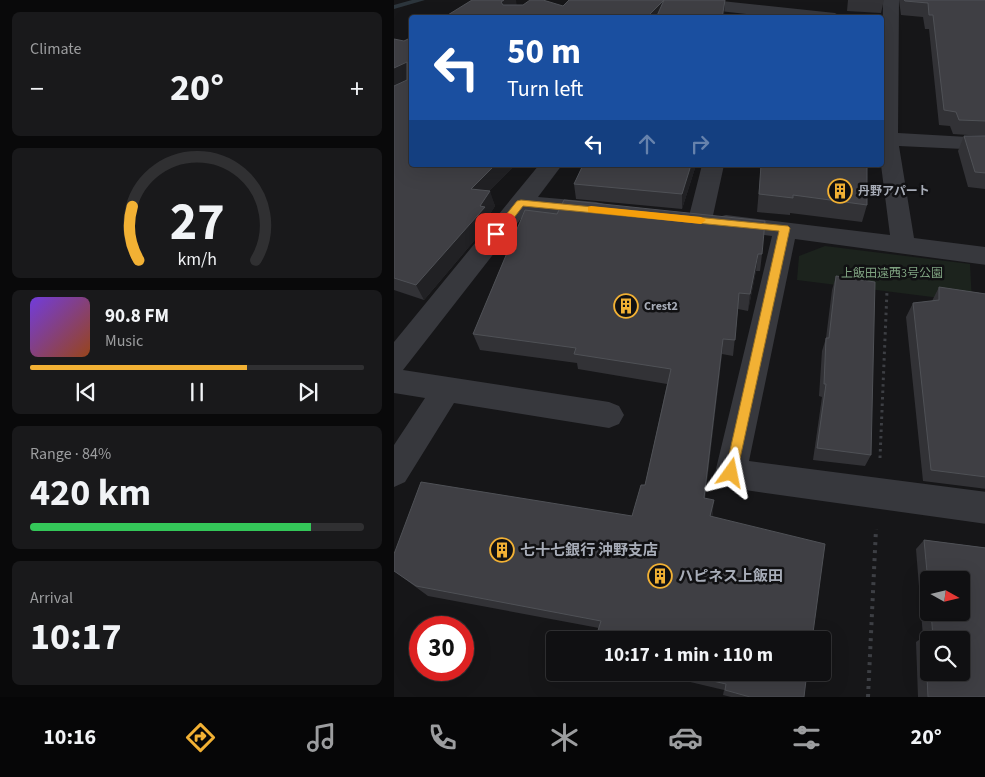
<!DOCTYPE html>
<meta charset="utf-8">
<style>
:root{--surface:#101012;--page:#19191b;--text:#f1f3f6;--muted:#9c9d9f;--line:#303032;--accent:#f2b134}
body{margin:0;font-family:"Source Sans 3","Noto Sans JP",sans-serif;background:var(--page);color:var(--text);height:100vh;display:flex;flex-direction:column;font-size:19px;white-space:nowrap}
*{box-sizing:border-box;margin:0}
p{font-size:16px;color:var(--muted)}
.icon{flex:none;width:28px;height:28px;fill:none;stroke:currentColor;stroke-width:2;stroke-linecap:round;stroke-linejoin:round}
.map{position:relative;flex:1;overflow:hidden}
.drawer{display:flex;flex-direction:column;gap:12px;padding:12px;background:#09090a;width:394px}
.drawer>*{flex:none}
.top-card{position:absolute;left:15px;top:15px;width:475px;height:152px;border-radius:5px;box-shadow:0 5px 20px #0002,0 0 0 1px var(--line);background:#1a4fa0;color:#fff;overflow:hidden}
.needle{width:32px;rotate:98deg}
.buttons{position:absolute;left:526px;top:571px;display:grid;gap:10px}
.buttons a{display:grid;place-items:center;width:50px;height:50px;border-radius:5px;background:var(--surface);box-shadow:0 5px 20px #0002,0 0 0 1px var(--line);font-size:25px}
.speed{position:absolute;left:15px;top:616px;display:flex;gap:10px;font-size:25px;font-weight:700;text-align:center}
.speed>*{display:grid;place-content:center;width:65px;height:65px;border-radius:50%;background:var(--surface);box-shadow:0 5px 20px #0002,0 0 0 1px var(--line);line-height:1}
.speed .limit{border:8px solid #d22;background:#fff;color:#111}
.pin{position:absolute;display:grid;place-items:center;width:42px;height:42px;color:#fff;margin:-21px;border-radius:10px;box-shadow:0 2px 8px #0006}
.me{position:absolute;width:55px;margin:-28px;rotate:12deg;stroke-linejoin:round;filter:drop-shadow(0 0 4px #0008)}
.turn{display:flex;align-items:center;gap:18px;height:105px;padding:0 15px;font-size:22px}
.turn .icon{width:65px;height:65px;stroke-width:2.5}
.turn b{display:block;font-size:35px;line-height:42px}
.lanes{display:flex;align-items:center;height:48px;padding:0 15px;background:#0003;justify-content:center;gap:25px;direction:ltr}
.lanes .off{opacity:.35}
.big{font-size:38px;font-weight:700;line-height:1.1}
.drawer .widget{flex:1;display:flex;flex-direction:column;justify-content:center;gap:8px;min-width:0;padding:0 18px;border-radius:8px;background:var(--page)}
.drawer .dial{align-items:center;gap:0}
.dial svg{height:130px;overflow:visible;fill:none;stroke:var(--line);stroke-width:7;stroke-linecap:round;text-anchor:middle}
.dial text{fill:var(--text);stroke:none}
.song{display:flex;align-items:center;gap:15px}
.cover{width:60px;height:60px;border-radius:8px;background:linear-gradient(135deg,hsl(260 70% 55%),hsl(20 70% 35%))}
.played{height:5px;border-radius:2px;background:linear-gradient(90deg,var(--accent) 65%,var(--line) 65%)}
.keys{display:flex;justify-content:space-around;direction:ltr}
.heat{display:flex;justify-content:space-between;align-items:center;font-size:28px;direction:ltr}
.charge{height:8px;border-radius:4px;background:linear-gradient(90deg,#34c759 84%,var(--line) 0)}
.trip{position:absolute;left:152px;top:631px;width:285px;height:50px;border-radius:5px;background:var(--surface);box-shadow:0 5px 20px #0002,0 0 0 1px var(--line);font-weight:700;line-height:50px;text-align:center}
.dock{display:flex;height:80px;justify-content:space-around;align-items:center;background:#060607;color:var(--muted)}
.dock .icon{width:35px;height:35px}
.dock .selected{color:var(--accent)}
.dock b{font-size:22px;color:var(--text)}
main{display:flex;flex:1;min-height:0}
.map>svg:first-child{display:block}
</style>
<main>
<section class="drawer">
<div class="widget"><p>Climate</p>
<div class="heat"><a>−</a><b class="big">20°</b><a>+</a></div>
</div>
<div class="widget dial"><svg viewBox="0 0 100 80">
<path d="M14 69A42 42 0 1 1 86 69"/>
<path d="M14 69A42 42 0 0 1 10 36" stroke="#f2b134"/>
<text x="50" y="56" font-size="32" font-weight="700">27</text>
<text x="50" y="72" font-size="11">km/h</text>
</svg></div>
<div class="widget">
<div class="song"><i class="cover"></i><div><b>90.8 FM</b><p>Music</p></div></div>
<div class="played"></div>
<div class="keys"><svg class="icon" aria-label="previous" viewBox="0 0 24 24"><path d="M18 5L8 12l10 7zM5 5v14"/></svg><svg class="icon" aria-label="pause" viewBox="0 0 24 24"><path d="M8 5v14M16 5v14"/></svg><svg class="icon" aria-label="next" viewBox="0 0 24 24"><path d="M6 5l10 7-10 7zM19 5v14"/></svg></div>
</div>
<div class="widget"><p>Range · 84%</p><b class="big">420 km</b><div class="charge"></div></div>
<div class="widget"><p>Arrival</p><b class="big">10:17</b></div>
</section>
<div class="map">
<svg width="592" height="697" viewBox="0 0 592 697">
<rect width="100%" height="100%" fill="#161618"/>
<path fill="#1c231d" d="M 431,246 L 576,264 L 578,302 L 403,280 L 405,256 Z"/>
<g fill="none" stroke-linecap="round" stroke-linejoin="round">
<path fill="#2c353c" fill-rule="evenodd" d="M 18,0 L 31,0 L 0,9 L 0,5 Z"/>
<path stroke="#3d3f44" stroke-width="3" stroke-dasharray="2.5 4" stroke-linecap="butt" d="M 486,458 L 493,291"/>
<path stroke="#3d3f44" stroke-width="4" stroke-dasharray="3 5" stroke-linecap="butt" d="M 474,697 L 482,529"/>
<path fill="#37383d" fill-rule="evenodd" d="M 264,0 L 318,0 L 441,13 L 449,18 L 389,18 L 272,5 Z
M 489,0 L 505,0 L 504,133 L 592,138 L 592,150 L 505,146 L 520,238 L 592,247 L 592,265 L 401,239 L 355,461 L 592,492 L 592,524 L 337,488 L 326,483 L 321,473 L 378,236 L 324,229 L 320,223 L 324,217 L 332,215 L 496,235 L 487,165 Z
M 145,165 L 168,165 L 144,197 L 202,202 L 210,204 L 214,210 L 210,216 L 202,218 L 133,211 L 9,370 L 215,402 L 225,406 L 230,415 L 225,424 L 215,428 L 60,403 L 11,482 L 0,487 L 0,445 L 31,398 L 0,393 L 0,342 Z
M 308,165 L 330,165 L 318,220 L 314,226 L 306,228 L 298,226 L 294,220 Z"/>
</g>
<path fill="#323236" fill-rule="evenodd" d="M 454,0 L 490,0 L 487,13 L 453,11 Z
M 505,0 L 592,0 L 592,189 L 574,187 L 564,151 L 570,136 L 589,136 L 559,134 L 556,126 L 545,125 L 535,29 L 531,29 L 529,17 L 507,15 Z
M 18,37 L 18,165 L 121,165 L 95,191 L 101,206 L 94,217 L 96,222 L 30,300 L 0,290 L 0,39 L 10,41 Z
M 189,165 L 302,165 L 288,209 L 182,199 L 180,184 Z
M 367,165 L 473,165 L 473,205 L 468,222 L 396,213 L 396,215 L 363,212 Z
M 131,210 L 368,254 L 366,271 L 362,271 L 354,311 L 344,309 L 339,356 L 328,354 L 311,498 L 319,512 L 318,517 L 205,628 L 34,596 L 0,571 L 238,516 L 251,485 L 273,384 L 184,369 L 183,363 L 86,350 L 79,334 Z
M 442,276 L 477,455 L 471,466 L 419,460 L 428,397 L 425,396 L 428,351 L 432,338 L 438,290 Z
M 545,287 L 592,294 L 592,489 L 529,481 L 512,317 L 519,303 L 538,301 Z
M 530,540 L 592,548 L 592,697 L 524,697 L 522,642 L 529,637 L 522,549 ZM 535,580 L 568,580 L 568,612 L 535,612 ZM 535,640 L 568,640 L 568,672 L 535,672 Z
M 254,672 L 413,672 L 410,697 L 337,697 L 329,695 L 330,690 Z"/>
<path fill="#212124" d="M 110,0 L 122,0 L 123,7 L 111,17 L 107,2 Z
M 270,0 L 268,18 L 252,18 Z
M 331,0 L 330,18 L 328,18 Z
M 13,62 L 18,78 L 0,86 L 0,68 Z
M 101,165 L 121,165 L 82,204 L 77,189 Z
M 297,165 L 302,165 L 288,209 L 288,194 Z
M 96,191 L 101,206 L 94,217 L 96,222 L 30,300 L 22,285 L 86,206 Z
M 364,254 L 362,271 L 354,311 L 356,294 Z
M 329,339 L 328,354 L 309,510 L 310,498 Z
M 320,500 L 319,512 L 315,528 L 316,516 Z"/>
<path fill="#3f3f44" stroke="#4f5156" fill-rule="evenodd" d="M 78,0 L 110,0 L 107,2 L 109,5 L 129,5 L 136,0 L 149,0 L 169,6 L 175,0 L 331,0 L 328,18 L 262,18 L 270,0 L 252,18 L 49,18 Z
M 510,0 L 592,0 L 592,121 L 565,120 L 562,112 L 550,110 L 539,15 L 535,15 L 534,3 L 511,1 Z
M 18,37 L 18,165 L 101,165 L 77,189 L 96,191 L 86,206 L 91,207 L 22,285 L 0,278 L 0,86 L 13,80 L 13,62 L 0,68 L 0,39 L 10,41 Z
M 570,136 L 592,136 L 592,173 L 581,172 Z
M 189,165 L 297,165 L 288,194 L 180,184 Z
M 367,165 L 473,165 L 473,205 L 399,195 L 399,198 L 365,194 Z
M 170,200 L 371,221 L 368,254 L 364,254 L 356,294 L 345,293 L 341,340 L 329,339 L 310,498 L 320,500 L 316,516 L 431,544 L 418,640 L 201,640 L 207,621 L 22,586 L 0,571 L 0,554 L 27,482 L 238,516 L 247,485 L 251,485 L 277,369 L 180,354 L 182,348 L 79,334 L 131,210 L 163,214 Z
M 442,276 L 481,282 L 477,455 L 423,448 L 432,384 L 430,384 L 432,338 L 435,338 Z
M 545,287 L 592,294 L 592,477 L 537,470 L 519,303 L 545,300 Z
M 530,540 L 592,548 L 592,697 L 534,697 L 531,636 L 539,637 L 537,612 L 568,612 L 568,580 L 535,580 L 535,593 ZM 535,640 L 568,640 L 568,672 L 535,672 Z
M 280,672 L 413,672 L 410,697 L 356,697 L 331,690 L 332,684 Z"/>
<path fill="#f2b134" stroke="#9d7322" d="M 127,200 L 394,226 L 396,228 L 342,477 L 337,479 L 333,477 L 331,473 L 385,231 L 129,206 L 106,236 L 99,236 L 99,231 L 123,201 Z"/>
<path fill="#f59e0b" d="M 197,206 L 307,217 L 312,220 L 307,224 L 194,212 L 194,207 Z"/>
<defs>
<g id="building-ring" transform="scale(1.25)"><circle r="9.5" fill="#111113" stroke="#f2b134" stroke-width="1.5"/><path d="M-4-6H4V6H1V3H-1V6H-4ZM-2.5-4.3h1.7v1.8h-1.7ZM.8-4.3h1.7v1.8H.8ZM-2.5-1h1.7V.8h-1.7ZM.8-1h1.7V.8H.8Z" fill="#f2b134"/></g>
</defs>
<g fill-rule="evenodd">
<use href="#building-ring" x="446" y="191"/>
<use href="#building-ring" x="232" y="306"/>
<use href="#building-ring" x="108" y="550"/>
<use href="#building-ring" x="266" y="576"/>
</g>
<g text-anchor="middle" stroke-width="5" stroke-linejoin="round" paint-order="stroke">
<g font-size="12" font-weight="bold" fill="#a8adb8" stroke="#111113" text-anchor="start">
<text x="464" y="195">丹野アパート</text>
<text x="250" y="310">Crest2</text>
</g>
<g font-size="12" fill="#7fa381" stroke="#111113">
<text x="498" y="277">上飯田遠西3号公園</text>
</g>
<g font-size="15" font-weight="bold" fill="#a8adb8" stroke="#111113" text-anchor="start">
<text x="126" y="555">七十七銀行 沖野支店</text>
<text x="284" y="581">ハピネス上飯田</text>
</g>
</g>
</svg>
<div class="buttons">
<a><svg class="needle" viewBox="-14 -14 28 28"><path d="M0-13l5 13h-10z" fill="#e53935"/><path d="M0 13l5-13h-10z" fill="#9c9d9f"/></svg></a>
<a><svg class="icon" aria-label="search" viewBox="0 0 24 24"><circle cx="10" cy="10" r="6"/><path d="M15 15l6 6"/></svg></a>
</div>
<div class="speed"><div class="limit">30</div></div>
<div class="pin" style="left:102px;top:234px;background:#d93025"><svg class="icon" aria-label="arrive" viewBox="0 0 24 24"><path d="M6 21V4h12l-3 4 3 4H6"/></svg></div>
<svg class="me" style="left:337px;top:473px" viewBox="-20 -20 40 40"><path d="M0-17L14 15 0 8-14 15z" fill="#f2b134" stroke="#fff" stroke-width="4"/></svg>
<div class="trip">10:17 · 1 min · 110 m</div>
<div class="top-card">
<div class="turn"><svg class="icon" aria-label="left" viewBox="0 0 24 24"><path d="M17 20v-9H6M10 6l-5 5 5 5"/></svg><div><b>50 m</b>Turn left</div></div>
<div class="lanes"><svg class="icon" aria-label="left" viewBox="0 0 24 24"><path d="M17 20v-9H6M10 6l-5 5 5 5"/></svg><svg class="icon off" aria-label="ahead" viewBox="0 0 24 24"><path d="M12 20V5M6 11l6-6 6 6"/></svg><svg class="icon off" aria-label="right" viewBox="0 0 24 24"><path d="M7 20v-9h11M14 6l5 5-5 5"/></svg></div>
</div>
</div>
</main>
<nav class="dock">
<b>10:16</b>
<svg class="icon selected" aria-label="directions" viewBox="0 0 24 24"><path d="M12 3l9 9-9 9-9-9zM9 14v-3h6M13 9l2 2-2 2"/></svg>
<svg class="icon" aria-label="music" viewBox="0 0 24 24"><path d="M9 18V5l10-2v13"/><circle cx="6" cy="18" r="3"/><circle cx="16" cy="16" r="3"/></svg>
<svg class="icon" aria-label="phone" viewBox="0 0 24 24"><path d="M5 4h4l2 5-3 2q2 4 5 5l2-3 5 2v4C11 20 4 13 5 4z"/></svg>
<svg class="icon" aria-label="climate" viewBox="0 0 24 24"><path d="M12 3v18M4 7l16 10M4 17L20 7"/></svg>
<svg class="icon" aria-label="car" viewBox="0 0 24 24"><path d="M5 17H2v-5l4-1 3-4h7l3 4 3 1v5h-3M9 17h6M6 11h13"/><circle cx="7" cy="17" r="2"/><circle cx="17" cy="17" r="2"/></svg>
<svg class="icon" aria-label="filters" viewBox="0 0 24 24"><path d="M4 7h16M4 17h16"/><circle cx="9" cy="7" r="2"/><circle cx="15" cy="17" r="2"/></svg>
<b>20°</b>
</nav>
